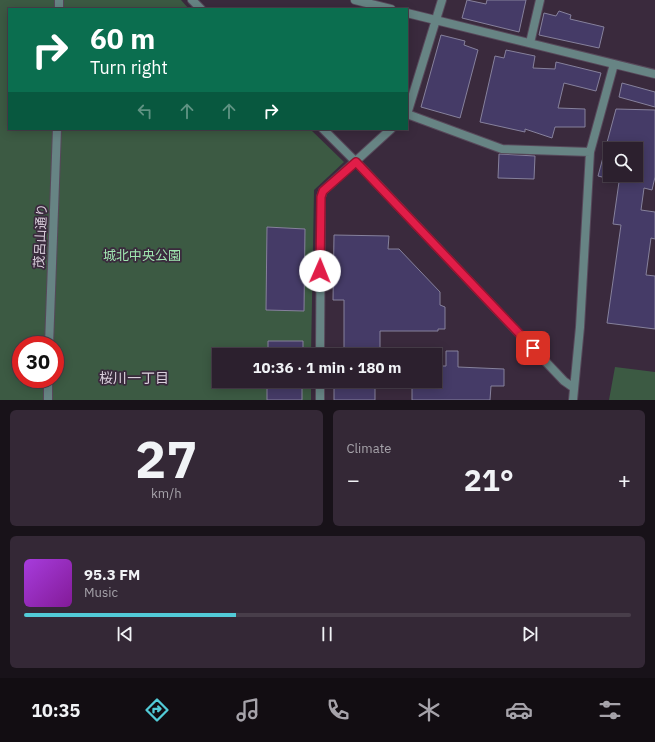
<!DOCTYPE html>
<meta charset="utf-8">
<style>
:root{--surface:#2c202e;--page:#342836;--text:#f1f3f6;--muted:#a6a3aa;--line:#483e4a;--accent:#52cbd7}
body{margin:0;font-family:"IBM Plex Sans","Noto Sans JP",sans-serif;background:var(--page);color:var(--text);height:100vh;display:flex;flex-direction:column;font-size:15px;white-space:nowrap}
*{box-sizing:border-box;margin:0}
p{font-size:13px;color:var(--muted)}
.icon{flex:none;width:22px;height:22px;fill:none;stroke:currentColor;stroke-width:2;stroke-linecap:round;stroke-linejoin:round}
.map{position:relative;height:400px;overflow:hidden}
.panel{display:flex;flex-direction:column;gap:10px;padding:10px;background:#181219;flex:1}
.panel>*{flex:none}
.guide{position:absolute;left:8px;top:8px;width:400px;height:122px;border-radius:0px;box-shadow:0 2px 10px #0003,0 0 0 1px var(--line);background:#0b6e4f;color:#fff;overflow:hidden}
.buttons{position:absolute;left:603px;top:142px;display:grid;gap:8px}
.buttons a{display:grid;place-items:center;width:40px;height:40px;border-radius:0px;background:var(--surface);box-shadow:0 2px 10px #0003,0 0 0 1px var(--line);font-size:20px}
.speed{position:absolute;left:12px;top:336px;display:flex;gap:8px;font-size:20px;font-weight:700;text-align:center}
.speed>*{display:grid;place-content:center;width:52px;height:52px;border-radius:50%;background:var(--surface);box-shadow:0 2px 10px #0003,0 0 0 1px var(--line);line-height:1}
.speed .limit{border:6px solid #d22;background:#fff;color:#111}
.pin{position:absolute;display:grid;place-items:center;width:34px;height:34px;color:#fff;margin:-17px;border-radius:8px;box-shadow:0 2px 6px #0006}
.me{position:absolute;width:44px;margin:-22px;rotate:1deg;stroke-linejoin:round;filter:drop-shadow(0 0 3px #0008)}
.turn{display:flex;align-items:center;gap:14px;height:84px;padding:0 16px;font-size:18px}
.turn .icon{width:52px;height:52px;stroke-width:2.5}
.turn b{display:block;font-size:28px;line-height:34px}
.lanes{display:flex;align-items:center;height:38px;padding:0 16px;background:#0003;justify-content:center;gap:20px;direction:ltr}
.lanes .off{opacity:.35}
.big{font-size:30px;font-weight:800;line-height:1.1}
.panel .widget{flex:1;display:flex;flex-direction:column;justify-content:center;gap:6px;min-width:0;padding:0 14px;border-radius:6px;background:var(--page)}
.panel .dial{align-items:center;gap:0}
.dial b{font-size:52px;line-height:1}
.song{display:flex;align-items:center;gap:12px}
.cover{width:48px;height:48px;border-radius:6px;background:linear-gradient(135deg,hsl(280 70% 55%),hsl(290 70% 35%))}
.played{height:4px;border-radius:2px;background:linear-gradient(90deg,var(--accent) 35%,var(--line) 35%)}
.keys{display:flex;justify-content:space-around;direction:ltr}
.heat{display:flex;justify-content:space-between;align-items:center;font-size:22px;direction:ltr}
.panel .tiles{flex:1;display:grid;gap:10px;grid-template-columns:1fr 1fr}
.widget:last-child{grid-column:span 2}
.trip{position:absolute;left:212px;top:348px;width:230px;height:40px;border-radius:0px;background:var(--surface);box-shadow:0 2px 10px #0003,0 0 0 1px var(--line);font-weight:800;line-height:40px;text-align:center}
.tab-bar{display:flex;height:64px;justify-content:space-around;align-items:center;background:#120d12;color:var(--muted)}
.tab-bar .icon{width:28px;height:28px}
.tab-bar .selected{color:var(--accent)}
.tab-bar b{font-size:18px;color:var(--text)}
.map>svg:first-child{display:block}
</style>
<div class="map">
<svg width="655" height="400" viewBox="0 0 655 400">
<rect width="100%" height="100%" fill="#3a2a3d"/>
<path fill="#3c5a43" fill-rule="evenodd" d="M 0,0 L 181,0 L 189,9 L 9,9 L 9,129 L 310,129 L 344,162 L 314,190 L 311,355 L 219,355 L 219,381 L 311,381 L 311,400 L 0,400 ZM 21,345 L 55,345 L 55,379 L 21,379 Z
M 615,367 L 655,372 L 655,400 L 609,400 Z"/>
<path fill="#453b67" stroke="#86819c" d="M 467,0 L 486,4 L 487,0 L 526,0 L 519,32 L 462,18 Z
M 559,11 L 571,15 L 570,19 L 604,27 L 599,48 L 539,35 L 544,13 L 556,16 Z
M 441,35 L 465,41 L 464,45 L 478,50 L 460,118 L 421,107 Z
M 506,50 L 535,56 L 533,68 L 555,69 L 556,62 L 601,73 L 596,91 L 564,83 L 558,108 L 585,109 L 585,127 L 555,127 L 552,138 L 525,129 L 525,132 L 480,122 L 495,56 L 504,58 Z
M 622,83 L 655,92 L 655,107 L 619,97 Z
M 616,109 L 655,110 L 655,177 L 652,190 L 644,188 L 641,210 L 655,212 L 655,239 L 651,238 L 646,275 L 655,276 L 655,329 L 607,323 L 621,225 L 613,224 L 620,175 L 636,175 L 636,149 L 610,149 L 610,179 L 598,176 Z
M 499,154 L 535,156 L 534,179 L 498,178 Z
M 267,227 L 305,229 L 304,311 L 266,310 Z
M 334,235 L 389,236 L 388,249 L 399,249 L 440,292 L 440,305 L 445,307 L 445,329 L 438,329 L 438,331 L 380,331 L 380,355 L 344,355 L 344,300 L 333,300 Z
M 268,341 L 303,341 L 303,355 L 268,355 Z
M 446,351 L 458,351 L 458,367 L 504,369 L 504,386 L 491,386 L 490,400 L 412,400 L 412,381 L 435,381 L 435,366 L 446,366 Z
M 267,381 L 302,381 L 302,400 L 267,400 Z
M 334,381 L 375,381 L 375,400 L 334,400 Z"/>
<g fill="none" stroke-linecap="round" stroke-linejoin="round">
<g stroke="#57485a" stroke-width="10">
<path id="minor" d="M 192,0 L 201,9
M 355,0 L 391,9
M 407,13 L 655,74
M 530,43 L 540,0
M 407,114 L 502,149 L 590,152
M 407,114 L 442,0
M 323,129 L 364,170 L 564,381 L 574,388
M 320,355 L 321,197 L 323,191 L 391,129
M 320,381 L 320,400
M 573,400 L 580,327 L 590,152 L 614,64"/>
</g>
<g stroke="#57485a" stroke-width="10">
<path id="tertiary" d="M 59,0 L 59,9
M 49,345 L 57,129
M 48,400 L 48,379"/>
</g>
<use href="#minor" stroke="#678484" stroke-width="8"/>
<use href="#tertiary" stroke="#678484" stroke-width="8"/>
</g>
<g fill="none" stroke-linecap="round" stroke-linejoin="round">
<g stroke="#92132f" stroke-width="10">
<path id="route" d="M 320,271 L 321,197 L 323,191 L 356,162 L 533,348"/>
</g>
<use href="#route" stroke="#e11d48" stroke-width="7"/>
</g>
<g text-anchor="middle" stroke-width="3.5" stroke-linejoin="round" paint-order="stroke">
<g font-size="13" fill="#dacfdc" stroke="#3a2a3d">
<text transform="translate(40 236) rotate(-87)" y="5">茂呂山通り</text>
</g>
<g font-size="13" fill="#a0e6b0" stroke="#3a2a3d">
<text x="142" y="260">城北中央公園</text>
</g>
<g font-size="14" fill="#dacfdc" stroke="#3a2a3d">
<text x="134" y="383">桜川一丁目</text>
</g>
</g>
</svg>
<div class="buttons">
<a><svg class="icon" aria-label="search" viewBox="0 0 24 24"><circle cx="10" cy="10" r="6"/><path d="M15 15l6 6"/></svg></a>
</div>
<div class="speed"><div class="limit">30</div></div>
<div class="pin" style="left:533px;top:348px;background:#d93025"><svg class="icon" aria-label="arrive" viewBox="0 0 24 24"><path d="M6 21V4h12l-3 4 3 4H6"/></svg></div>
<svg class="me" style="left:320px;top:271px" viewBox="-20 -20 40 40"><circle r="19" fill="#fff"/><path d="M0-13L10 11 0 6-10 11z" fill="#e11d48"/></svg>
<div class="trip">10:36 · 1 min · 180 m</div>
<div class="guide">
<div class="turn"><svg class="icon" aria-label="right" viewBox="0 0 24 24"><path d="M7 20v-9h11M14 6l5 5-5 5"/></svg><div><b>60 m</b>Turn right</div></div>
<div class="lanes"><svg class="icon off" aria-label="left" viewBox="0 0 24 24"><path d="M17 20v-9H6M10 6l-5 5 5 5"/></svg><svg class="icon off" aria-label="ahead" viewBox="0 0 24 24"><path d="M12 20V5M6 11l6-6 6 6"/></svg><svg class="icon off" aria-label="ahead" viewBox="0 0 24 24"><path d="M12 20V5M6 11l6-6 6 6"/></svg><svg class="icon" aria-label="right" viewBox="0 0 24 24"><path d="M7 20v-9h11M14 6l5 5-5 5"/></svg></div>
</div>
</div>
<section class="panel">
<div class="tiles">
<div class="widget dial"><b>27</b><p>km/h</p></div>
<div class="widget"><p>Climate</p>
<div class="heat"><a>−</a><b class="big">21°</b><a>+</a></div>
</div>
<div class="widget">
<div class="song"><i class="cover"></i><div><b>95.3 FM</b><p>Music</p></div></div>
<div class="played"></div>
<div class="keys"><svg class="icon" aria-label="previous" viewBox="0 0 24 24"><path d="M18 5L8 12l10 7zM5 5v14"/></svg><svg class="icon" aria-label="pause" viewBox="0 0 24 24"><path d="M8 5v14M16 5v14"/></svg><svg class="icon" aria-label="next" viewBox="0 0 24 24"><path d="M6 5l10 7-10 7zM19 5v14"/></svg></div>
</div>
</div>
</section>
<nav class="tab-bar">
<b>10:35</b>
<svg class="icon selected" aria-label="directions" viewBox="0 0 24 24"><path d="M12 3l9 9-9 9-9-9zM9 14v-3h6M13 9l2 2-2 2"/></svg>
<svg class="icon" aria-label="music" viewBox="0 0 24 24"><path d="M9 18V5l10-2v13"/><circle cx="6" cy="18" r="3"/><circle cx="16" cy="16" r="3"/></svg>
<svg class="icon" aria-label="phone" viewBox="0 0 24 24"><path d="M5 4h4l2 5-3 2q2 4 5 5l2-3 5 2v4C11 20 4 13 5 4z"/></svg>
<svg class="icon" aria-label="climate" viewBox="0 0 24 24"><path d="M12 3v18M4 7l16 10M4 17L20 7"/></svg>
<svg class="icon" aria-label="car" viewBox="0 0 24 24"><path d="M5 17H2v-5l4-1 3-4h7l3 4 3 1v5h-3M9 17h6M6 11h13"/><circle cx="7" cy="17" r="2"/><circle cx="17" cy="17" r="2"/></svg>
<svg class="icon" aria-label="filters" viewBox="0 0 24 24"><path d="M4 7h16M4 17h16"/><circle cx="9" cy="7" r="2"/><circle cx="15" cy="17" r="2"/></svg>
</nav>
